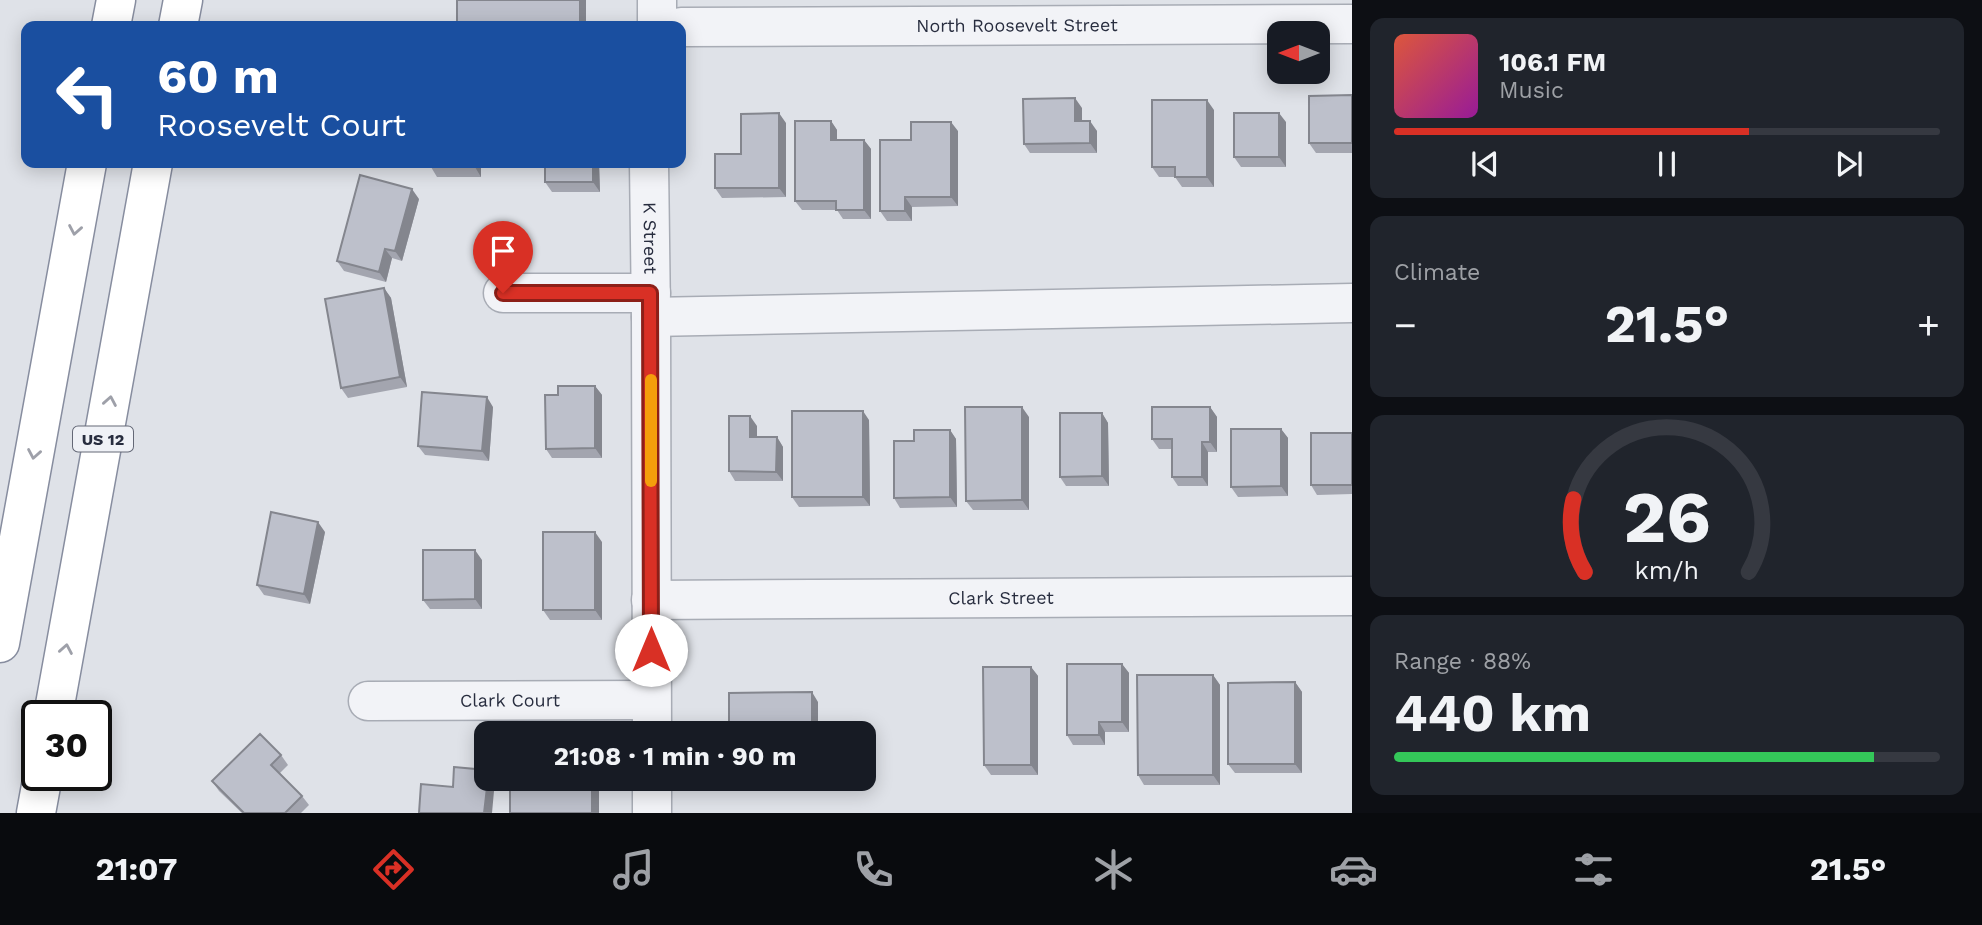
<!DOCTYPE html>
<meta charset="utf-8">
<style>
:root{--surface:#171b24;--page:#20242c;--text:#f1f3f6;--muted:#9ea1a6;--line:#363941;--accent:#d93025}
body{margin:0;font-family:"Work Sans",sans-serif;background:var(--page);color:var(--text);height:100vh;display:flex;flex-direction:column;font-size:26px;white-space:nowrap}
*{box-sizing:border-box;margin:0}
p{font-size:23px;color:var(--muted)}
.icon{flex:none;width:38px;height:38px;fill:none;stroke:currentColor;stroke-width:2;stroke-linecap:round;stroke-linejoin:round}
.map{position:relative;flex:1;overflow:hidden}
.panel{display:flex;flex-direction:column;gap:18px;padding:18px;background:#0d0f14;width:630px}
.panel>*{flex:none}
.banner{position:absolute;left:21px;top:21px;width:665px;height:147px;border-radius:14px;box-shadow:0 4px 18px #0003;background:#1a4fa0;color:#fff;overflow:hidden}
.needle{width:46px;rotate:270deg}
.controls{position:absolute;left:1267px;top:21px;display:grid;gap:14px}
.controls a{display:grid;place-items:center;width:63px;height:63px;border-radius:14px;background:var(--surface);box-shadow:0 4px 18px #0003;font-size:35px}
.speed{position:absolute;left:21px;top:700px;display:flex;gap:14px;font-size:35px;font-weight:700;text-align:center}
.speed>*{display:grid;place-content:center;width:91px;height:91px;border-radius:50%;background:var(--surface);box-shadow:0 4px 18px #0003;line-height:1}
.speed .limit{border:4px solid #111;border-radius:10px;background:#fff;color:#111}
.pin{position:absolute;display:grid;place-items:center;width:60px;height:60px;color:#fff;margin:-72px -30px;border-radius:50% 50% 50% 0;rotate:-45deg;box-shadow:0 0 7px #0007}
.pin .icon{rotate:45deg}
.me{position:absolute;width:77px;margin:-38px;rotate:0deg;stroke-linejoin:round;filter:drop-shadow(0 0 5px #0008)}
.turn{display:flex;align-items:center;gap:24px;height:147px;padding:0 21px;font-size:32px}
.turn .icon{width:91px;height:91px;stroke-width:2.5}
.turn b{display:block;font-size:49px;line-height:60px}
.big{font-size:52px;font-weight:700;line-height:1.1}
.panel .widget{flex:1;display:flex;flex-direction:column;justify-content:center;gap:10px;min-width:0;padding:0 24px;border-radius:14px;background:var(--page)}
.panel .dial{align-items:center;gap:0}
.dial svg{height:182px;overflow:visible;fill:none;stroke:var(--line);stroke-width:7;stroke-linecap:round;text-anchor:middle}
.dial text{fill:var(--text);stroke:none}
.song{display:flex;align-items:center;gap:21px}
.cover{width:84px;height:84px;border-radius:10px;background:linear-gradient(135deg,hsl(10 70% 55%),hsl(300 70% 35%))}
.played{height:7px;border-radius:4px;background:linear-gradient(90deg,var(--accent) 65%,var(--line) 65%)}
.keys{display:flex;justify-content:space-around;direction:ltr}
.heat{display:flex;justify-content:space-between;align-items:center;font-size:38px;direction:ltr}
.charge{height:10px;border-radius:5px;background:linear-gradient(90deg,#34c759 88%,var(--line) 0)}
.trip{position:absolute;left:474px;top:721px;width:402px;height:70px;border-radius:14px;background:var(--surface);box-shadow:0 4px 18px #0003;font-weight:700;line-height:70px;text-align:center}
.menu{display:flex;height:112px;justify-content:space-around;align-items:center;background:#090b0e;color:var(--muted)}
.menu .icon{width:49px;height:49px}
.menu .selected{color:var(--accent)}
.menu b{font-size:32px;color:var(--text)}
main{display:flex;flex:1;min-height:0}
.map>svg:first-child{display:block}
</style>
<main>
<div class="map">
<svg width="1352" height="813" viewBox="0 0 1352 813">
<rect width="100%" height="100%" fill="#dfe2e8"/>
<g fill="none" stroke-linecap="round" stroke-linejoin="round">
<g stroke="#a8acb5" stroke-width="41">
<g id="minor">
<path d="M 657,0 L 657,26"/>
<path id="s1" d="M 681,27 L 1352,24"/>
<path id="s2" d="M 649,163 L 651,317 L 652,733"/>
<path d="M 503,293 L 651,293"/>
<path d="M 651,317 L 1352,303"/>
<path id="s3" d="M 651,600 L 1352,596"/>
<path id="s4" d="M 368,701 L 651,700"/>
<path d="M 652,779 L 652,813"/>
</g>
</g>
<g stroke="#878d9f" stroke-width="41">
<path id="highway" d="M 111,26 L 116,0
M 178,26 L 183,0
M 0,643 L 87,163
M 53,716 L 153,163
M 36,813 L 43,775"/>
</g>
<use href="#minor" stroke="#f2f3f7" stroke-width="38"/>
<use href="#highway" stroke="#fff" stroke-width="38"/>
</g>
<path fill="#a3a5af" d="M 1352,95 L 1352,153 L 1316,153 L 1309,143 Z
M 1082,108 L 1082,121 L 1097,131 L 1097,153 L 1030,153 L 1024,144 Z
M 1214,110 L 1214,187 L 1182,187 L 1175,177 L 1159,177 L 1152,167 Z
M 831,121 L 837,130 L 837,140 L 864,140 L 871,149 L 871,219 L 843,219 L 837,210 L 802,210 L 795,201 Z
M 1286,122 L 1286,167 L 1241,167 L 1234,157 Z
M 786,123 L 786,197 L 722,198 L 715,188 L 741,154 Z
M 958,131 L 958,206 L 912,207 L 912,221 L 887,221 L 880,211 L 911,140 Z
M 431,163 L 500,163 L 500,168 L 481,168 L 481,177 L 437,177 L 431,167 Z
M 545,163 L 599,163 L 600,192 L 552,192 L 545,182 Z
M 419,199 L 402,261 L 392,258 L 386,282 L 344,271 L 337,261 Z
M 384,288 L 391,298 L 407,387 L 348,398 L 341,388 Z
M 595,386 L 602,395 L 602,458 L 552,458 L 546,449 Z
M 493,407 L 489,461 L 425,455 L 418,446 Z
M 1210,407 L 1217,417 L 1217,452 L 1208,452 L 1208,486 L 1178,486 L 1172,477 L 1172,449 L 1159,449 L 1152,439 Z
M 1102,413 L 1108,423 L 1109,486 L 1066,486 L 1060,477 Z
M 1029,417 L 1029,510 L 973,510 L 966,501 Z
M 869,420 L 870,506 L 799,507 L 792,497 Z
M 757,426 L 757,437 L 777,437 L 783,447 L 783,481 L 735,481 L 729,471 Z
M 1281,429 L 1288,438 L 1288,496 L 1238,497 L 1231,487 Z
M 950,430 L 956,439 L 957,507 L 900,508 L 894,498 L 914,441 Z
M 1352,433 L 1352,494 L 1317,495 L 1311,485 Z
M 325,532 L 310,604 L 264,595 L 257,585 Z
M 602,542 L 602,620 L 550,620 L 543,610 Z
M 482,560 L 482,609 L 430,609 L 423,600 Z
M 1122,664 L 1129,673 L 1129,732 L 1105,732 L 1105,745 L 1073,745 L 1067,735 Z
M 1031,667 L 1038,676 L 1038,775 L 991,775 L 984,765 Z
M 1213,675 L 1220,685 L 1220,785 L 1144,785 L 1138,775 Z
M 1295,682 L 1302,692 L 1302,773 L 1235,773 L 1228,764 Z
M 281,755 L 288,765 L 280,773 L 302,796 L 309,805 L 301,813 L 242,813 L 219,791 L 212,781 Z"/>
<path fill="#84868e" d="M 580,0 L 586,0 L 586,26 L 580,26 Z
M 1075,98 L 1082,108 L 1082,131 L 1075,121 Z
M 1207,100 L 1214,110 L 1214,187 L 1207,177 Z
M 779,113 L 786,123 L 786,197 L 779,188 Z
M 1279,113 L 1286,122 L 1286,167 L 1279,157 Z
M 831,121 L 837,130 L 837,150 L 831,140 Z
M 1090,121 L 1097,131 L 1097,153 L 1090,143 Z
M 951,122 L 958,131 L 958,206 L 951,197 Z
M 864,140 L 871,149 L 871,219 L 864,210 Z
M 475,163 L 477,163 L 481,168 L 481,177 L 475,167 Z
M 593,163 L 599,163 L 600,192 L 593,182 Z
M 412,189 L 419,199 L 402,261 L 395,251 Z
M 905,197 L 912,207 L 912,221 L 905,211 Z
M 385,249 L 392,258 L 386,282 L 379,272 Z
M 384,288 L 391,298 L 407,387 L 400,377 Z
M 595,386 L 602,395 L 602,458 L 595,448 Z
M 487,397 L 493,407 L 489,461 L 482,451 Z
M 1022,407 L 1029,417 L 1029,510 L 1022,500 Z
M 1210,407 L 1217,417 L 1217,452 L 1210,442 Z
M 863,411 L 869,420 L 870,506 L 863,497 Z
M 1102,413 L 1108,423 L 1109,486 L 1102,476 Z
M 750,416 L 757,426 L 757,447 L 750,437 Z
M 1281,429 L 1288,438 L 1288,496 L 1281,486 Z
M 950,430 L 956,439 L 957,507 L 950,497 Z
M 777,437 L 783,447 L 783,481 L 776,472 Z
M 1202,442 L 1208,452 L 1208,486 L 1202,477 Z
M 318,522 L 325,532 L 310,604 L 304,594 Z
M 595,532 L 602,542 L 602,620 L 595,610 Z
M 475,550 L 482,560 L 482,609 L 475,599 Z
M 1122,664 L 1129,673 L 1129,732 L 1122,722 Z
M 1031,667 L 1038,676 L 1038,775 L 1031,765 Z
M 1213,675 L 1220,685 L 1220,785 L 1213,775 Z
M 1295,682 L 1302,692 L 1302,773 L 1295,764 Z
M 812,692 L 818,702 L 818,733 L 812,733 Z
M 1099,722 L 1105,732 L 1105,745 L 1099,735 Z
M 488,779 L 494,779 L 495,780 L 492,813 L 484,813 Z
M 592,779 L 596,779 L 599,783 L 599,813 L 592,813 Z"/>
<path fill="#bdc0cb" stroke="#84868e" stroke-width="2" d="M 457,0 L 580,0 L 580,26 L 457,26 Z
M 1352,95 L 1352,143 L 1309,143 L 1309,96 Z
M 1075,98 L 1075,121 L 1090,121 L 1090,143 L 1024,144 L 1023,99 Z
M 1152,100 L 1207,100 L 1207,177 L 1175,177 L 1175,167 L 1152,167 Z
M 779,113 L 779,188 L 715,188 L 715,154 L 741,154 L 741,114 Z
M 1234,113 L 1279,113 L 1279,157 L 1234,157 Z
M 795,121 L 831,121 L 831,140 L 864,140 L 864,210 L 836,210 L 836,201 L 795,201 Z
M 911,122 L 951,122 L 951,197 L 905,197 L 905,211 L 880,211 L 880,140 L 911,140 Z
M 431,163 L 475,163 L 475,167 L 431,167 Z
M 545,163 L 593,163 L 593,182 L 545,182 Z
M 360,175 L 412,189 L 395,251 L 385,249 L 379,272 L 337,261 Z
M 384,288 L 400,377 L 341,388 L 325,299 Z
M 558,386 L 595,386 L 595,448 L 546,449 L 545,395 L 558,395 Z
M 422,392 L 487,397 L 482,451 L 418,446 Z
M 965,407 L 1022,407 L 1022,500 L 966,501 Z
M 1152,407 L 1210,407 L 1210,442 L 1202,442 L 1202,477 L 1172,477 L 1172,439 L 1152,439 Z
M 792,411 L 863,411 L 863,497 L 792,497 Z
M 1060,413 L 1102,413 L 1102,476 L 1060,477 Z
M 729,416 L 750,416 L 750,437 L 777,437 L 776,472 L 729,471 Z
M 1231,429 L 1281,429 L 1281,486 L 1231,487 Z
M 914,430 L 950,430 L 950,497 L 894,498 L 894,441 L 914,441 Z
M 1311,433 L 1352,433 L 1352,485 L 1311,485 Z
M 271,512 L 318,522 L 304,594 L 257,585 Z
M 543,532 L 595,532 L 595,610 L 543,610 Z
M 423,550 L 475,550 L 475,599 L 423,600 Z
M 1067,664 L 1122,664 L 1122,722 L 1099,722 L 1099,735 L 1067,735 Z
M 983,667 L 1031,667 L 1031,765 L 984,765 Z
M 1137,675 L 1213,675 L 1213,775 L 1138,775 Z
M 1295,682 L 1295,764 L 1228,764 L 1228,683 Z
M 812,692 L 812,733 L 729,733 L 729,693 Z
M 260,734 L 281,755 L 271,765 L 302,796 L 285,813 L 244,813 L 212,781 Z
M 454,767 L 486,770 L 486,779 L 488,779 L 484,813 L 419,813 L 421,784 L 453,787 Z
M 535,779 L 592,779 L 592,813 L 510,813 L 510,787 L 535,787 Z"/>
<defs><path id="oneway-chevron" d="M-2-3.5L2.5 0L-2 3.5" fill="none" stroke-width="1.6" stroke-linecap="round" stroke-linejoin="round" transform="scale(1.75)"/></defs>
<g stroke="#9ea0a9">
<use href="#oneway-chevron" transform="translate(75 230) rotate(100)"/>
<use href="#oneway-chevron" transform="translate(110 401) rotate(-80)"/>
<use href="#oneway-chevron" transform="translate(34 454) rotate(100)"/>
<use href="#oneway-chevron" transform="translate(66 649) rotate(-80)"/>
</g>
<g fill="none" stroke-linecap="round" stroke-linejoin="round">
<g stroke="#8d1f18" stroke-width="18">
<path id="route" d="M 503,293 L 650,293 L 651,650"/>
</g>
<use href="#route" stroke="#d93025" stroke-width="12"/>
<path stroke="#f59e0b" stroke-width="12" d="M 651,380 L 651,481"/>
</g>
<g text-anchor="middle" stroke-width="6" stroke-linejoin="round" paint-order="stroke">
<rect fill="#eff1f6" stroke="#646876" stroke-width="2" x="73" y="426.5" width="60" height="25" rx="5"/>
<g font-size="16" font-weight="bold" fill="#282d3f">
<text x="103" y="445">US 12</text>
</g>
<g font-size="18" fill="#282d3f" stroke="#eff1f6">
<text dy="6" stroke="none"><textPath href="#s1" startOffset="336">North Roosevelt Street</textPath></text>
<text dy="6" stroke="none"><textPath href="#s2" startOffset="75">K Street</textPath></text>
<text dy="6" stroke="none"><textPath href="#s3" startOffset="350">Clark Street</textPath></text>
<text dy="6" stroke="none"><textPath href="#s4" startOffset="142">Clark Court</textPath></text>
</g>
</g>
</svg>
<div class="controls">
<a><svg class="needle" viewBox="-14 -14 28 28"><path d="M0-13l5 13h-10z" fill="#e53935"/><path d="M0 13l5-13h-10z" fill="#9ea1a6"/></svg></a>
</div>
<div class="speed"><div class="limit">30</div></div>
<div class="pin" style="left:503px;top:293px;background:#d93025"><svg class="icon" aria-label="arrive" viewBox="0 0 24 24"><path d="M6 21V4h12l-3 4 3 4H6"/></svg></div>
<svg class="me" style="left:651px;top:650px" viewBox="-20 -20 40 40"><circle r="19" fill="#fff"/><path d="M0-13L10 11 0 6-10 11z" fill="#d93025"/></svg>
<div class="trip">21:08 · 1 min · 90 m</div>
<div class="banner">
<div class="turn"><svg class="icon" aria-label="left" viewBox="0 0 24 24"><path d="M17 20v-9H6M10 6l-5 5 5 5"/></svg><div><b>60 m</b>Roosevelt Court</div></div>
</div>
</div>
<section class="panel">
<div class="widget">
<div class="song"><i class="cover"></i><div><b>106.1 FM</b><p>Music</p></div></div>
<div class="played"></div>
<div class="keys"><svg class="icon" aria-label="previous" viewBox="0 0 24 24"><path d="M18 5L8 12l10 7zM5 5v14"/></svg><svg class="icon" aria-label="pause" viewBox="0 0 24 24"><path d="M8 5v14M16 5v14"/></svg><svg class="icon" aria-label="next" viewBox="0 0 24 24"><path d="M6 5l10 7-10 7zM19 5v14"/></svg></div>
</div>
<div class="widget"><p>Climate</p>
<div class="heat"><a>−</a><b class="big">21.5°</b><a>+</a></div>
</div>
<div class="widget dial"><svg viewBox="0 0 100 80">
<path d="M14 69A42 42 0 1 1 86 69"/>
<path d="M14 69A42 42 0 0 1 9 37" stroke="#d93025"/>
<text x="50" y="56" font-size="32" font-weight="700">26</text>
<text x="50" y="72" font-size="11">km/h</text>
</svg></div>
<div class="widget"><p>Range · 88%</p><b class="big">440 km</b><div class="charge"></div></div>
</section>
</main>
<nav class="menu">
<b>21:07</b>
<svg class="icon selected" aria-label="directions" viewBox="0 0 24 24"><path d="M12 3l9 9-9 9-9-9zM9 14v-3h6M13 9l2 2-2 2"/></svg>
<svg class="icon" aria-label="music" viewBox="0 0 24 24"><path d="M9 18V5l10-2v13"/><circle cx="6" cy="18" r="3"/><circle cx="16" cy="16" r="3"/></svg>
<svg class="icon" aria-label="phone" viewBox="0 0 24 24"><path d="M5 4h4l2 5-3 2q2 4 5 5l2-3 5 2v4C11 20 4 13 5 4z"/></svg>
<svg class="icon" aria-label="climate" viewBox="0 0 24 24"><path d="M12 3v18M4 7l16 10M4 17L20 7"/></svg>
<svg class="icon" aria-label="car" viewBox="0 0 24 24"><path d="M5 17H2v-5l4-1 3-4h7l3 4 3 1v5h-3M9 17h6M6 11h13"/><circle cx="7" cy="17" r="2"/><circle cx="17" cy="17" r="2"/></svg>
<svg class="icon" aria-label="filters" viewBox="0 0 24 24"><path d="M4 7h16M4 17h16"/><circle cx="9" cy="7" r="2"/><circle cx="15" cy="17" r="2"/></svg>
<b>21.5°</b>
</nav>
